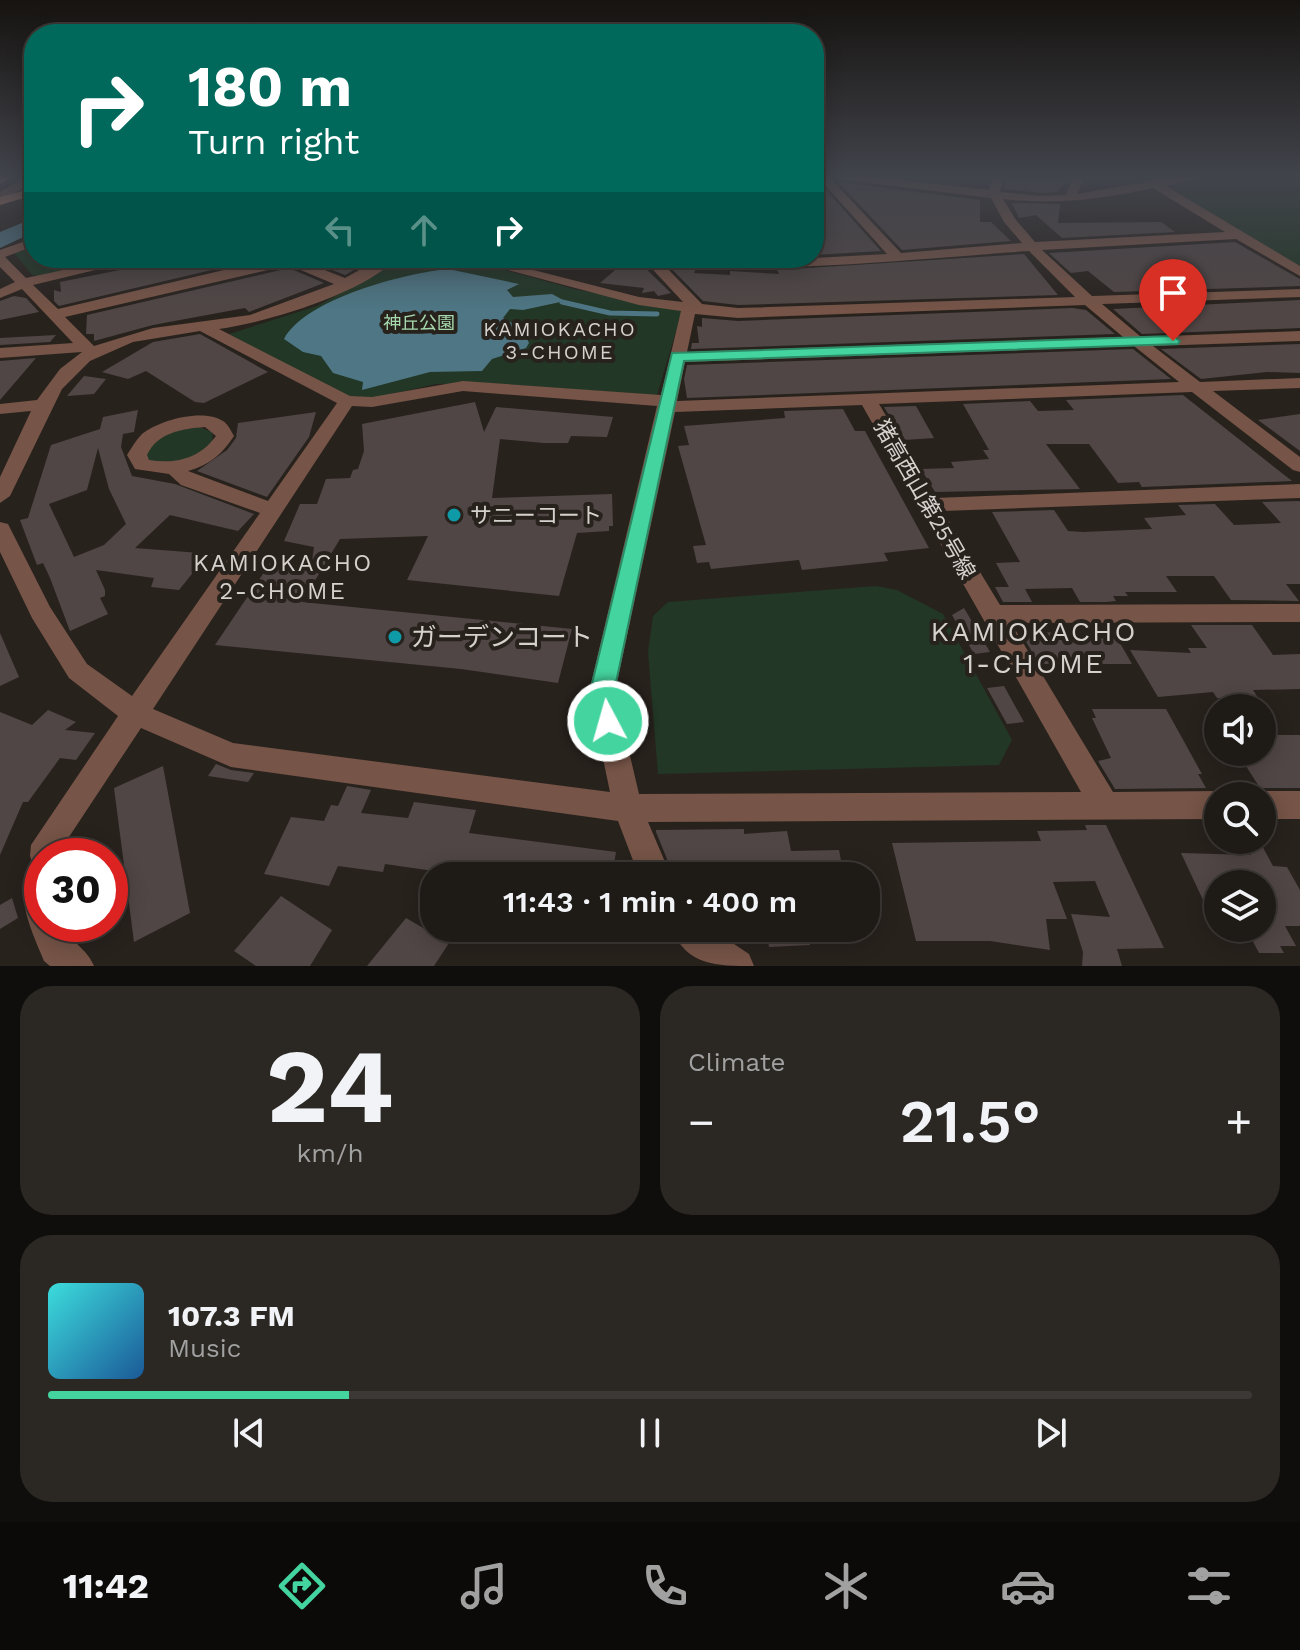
<!DOCTYPE html>
<meta charset="utf-8">
<style>
:root{--surface:#1e1a16;--page:#2b2723;--text:#f1f3f6;--muted:#a1a1a1;--line:#3c3835;--accent:#44d49f}
body{margin:0;font-family:"Work Sans","Noto Sans JP",sans-serif;background:var(--page);color:var(--text);height:100vh;display:flex;flex-direction:column;font-size:30px;white-space:nowrap}
*{box-sizing:border-box;margin:0}
p{font-size:26px;color:var(--muted)}
.icon{flex:none;width:44px;height:44px;fill:none;stroke:currentColor;stroke-width:2;stroke-linecap:round;stroke-linejoin:round}
.map{position:relative;height:966px;overflow:hidden}
.panel{display:flex;flex-direction:column;gap:20px;padding:20px;background:#100e0c;flex:1}
.panel>*{flex:none}
.banner{position:absolute;left:24px;top:24px;width:800px;height:244px;border-radius:32px;box-shadow:0 4px 20px #0003,0 0 0 2px var(--line);background:#00695c;color:#fff;overflow:hidden}
.fabs{position:absolute;left:1204px;top:694px;display:grid;gap:16px}
.fabs a{display:grid;place-items:center;width:72px;height:72px;border-radius:50%;background:var(--surface);box-shadow:0 4px 20px #0003,0 0 0 2px var(--line);font-size:40px}
.speed{position:absolute;left:24px;top:838px;display:flex;gap:16px;font-size:40px;font-weight:700;text-align:center}
.speed>*{display:grid;place-content:center;width:104px;height:104px;border-radius:50%;background:var(--surface);box-shadow:0 4px 20px #0003,0 0 0 2px var(--line);line-height:1}
.speed .limit{border:12px solid #d22;background:#fff;color:#111}
.pin{position:absolute;display:grid;place-items:center;width:68px;height:68px;color:#fff;margin:-82px -34px;border-radius:50% 50% 50% 0;rotate:-45deg;box-shadow:0 0 8px #0007}
.pin .icon{rotate:45deg}
.me{position:absolute;width:88px;margin:-44px;rotate:354deg;stroke-linejoin:round;filter:drop-shadow(0 0 6px #0008)}
.turn{display:flex;align-items:center;gap:28px;height:168px;padding:0 32px;font-size:36px}
.turn .icon{width:104px;height:104px;stroke-width:2.5}
.turn b{display:block;font-size:56px;line-height:68px}
.lanes{display:flex;align-items:center;height:76px;padding:0 32px;background:#0003;justify-content:center;gap:40px;direction:ltr}
.lanes .off{opacity:.35}
.big{font-size:60px;font-weight:600;line-height:1.1}
.panel .card{flex:1;display:flex;flex-direction:column;justify-content:center;gap:12px;min-width:0;padding:0 28px;border-radius:32px;background:var(--page)}
.panel .dial{align-items:center;gap:0}
.dial b{font-size:104px;line-height:1}
.song{display:flex;align-items:center;gap:24px}
.cover{width:96px;height:96px;border-radius:12px;background:linear-gradient(135deg,hsl(180 70% 55%),hsl(210 70% 35%))}
.played{height:8px;border-radius:4px;background:linear-gradient(90deg,var(--accent) 25%,var(--line) 25%)}
.keys{display:flex;justify-content:space-around;direction:ltr}
.heat{display:flex;justify-content:space-between;align-items:center;font-size:44px;direction:ltr}
.panel .tiles{flex:1;display:grid;gap:20px;grid-template-columns:1fr 1fr}
.card:last-child{grid-column:span 2}
.trip{position:absolute;left:420px;top:862px;width:460px;height:80px;border-radius:32px;background:var(--surface);box-shadow:0 4px 20px #0003,0 0 0 2px var(--line);font-weight:600;line-height:80px;text-align:center}
.dock{display:flex;height:128px;justify-content:space-around;align-items:center;background:#0c0a09;color:var(--muted)}
.dock .icon{width:56px;height:56px}
.dock .on{color:var(--accent)}
.dock b{font-size:36px;color:var(--text)}
.map>svg:first-child{display:block}
</style>
<div class="map">
<svg width="1300" height="966" viewBox="0 0 1300 966">
<rect width="100%" height="100%" fill="#28221d"/>
<path fill="#223726" d="M 1221,176 L 1300,179 L 1300,270 L 1168,189 Z
M 34,248 L 34,258 L 128,258 L 38,276 L 32,275 L 14,253 Z
M 404,258 L 461,258 L 574,289 L 682,311 L 657,395 L 488,383 L 436,384 L 369,399 L 342,397 L 229,334 L 317,306 Z
M 199,427 L 212,432 L 213,442 C 198,463 173,462 150,461 L 146,456 L 146,450 L 168,432 Z
M 876,586 L 897,590 L 943,614 L 1012,740 L 999,765 L 658,774 L 648,652 L 653,616 L 668,602 Z"/>
<path fill="#4e7684" d="M 448,269 L 519,284 L 507,290 L 513,297 L 552,294 L 565,301 L 523,310 L 510,309 L 503,318 L 523,329 L 529,343 L 526,348 L 492,359 L 482,371 L 430,372 L 362,390 L 363,382 L 333,373 L 321,356 L 303,352 L 284,339 C 305,299 405,273 448,269 Z"/>
<g fill="none" stroke-linecap="round" stroke-linejoin="round">
<path stroke="#4e7684" stroke-width="5" d="M 562,302 L 610,313 L 657,314"/>
<path fill="#4e7684" fill-rule="evenodd" d="M 34,218 L 34,232 L 0,248 L 0,232 Z"/>
</g>
<path fill="#504645" fill-rule="evenodd" d="M 814,176 L 815,178 L 881,251 L 814,255 L 814,218 L 825,217 L 816,206 L 825,206 L 814,193 Z
M 1007,176 L 1071,176 L 1057,192 L 1042,193 L 1004,189 Z
M 838,182 L 980,200 L 980,222 L 991,222 L 1011,241 L 902,250 Z
M 1012,203 L 1060,204 L 1058,223 L 1161,222 L 1175,232 L 1062,238 L 1036,215 L 1019,218 Z
M 1235,242 L 1300,279 L 1300,286 L 1114,292 L 1088,271 L 1071,273 L 1049,253 Z
M 1024,254 L 1058,295 L 738,305 L 703,301 L 665,262 L 696,268 L 694,273 L 730,275 L 730,271 L 779,274 L 777,270 Z
M 148,258 L 262,258 L 59,306 L 54,301 L 54,290 L 61,292 L 60,282 L 150,264 Z
M 302,258 L 375,258 L 345,275 Z
M 603,258 L 635,258 L 671,293 L 658,296 L 654,291 L 642,293 L 644,288 L 600,283 L 615,270 Z
M 289,268 L 324,283 L 249,312 L 245,308 L 153,325 L 94,341 L 94,334 L 86,334 L 87,315 Z
M 14,296 L 26,298 L 39,312 L 0,320 L 0,301 Z
M 1300,300 L 1300,328 L 1142,334 L 1113,309 Z
M 1073,308 L 1086,310 L 1115,334 L 691,349 L 692,343 L 699,343 L 697,326 L 702,327 L 702,318 L 738,321 Z
M 200,334 L 268,372 L 204,403 L 195,402 L 146,371 L 128,379 L 102,372 L 153,342 Z
M 56,335 L 50,342 L 0,345 L 0,338 Z
M 1300,344 L 1300,373 L 1267,372 L 1201,379 L 1161,349 Z
M 1133,349 L 1171,379 L 687,398 L 684,379 L 687,365 Z
M 36,358 L 0,400 L 0,361 Z
M 84,376 L 106,379 L 94,394 L 67,396 Z
M 1183,395 L 1292,481 L 1142,487 L 1139,482 L 1118,483 L 1089,444 L 1046,444 L 1080,489 L 935,492 L 921,469 L 954,468 L 951,462 L 989,459 L 983,450 L 989,450 L 963,404 L 1030,401 L 1038,411 L 1074,410 L 1066,400 Z
M 475,402 L 484,432 L 496,407 L 613,417 L 607,437 L 571,436 L 568,443 L 544,443 L 500,439 L 492,498 L 612,494 L 613,526 L 609,526 L 609,531 L 577,533 L 559,596 L 407,580 L 428,536 L 340,539 L 302,602 L 572,629 L 558,683 L 461,669 L 215,645 L 271,562 L 311,567 L 314,547 L 284,541 L 300,504 L 317,504 L 326,479 L 350,478 L 353,470 L 358,469 L 364,451 L 362,424 Z
M 916,406 L 934,438 L 904,440 L 884,407 Z
M 843,409 L 855,431 L 865,431 L 929,548 L 884,553 L 888,561 L 802,570 L 799,560 L 711,569 L 709,562 L 697,563 L 693,546 L 706,545 L 678,446 L 689,445 L 684,426 L 785,418 L 784,411 Z
M 138,410 L 134,432 L 123,434 L 121,447 L 132,476 L 175,484 L 254,514 L 238,531 L 170,515 L 135,548 L 213,554 L 200,571 L 195,570 L 179,590 L 151,587 L 154,578 L 96,570 L 105,590 L 105,596 L 100,598 L 108,614 L 70,631 L 50,578 L 43,563 L 37,565 L 20,520 L 28,518 L 51,445 L 100,429 L 103,417 ZM 98,448 L 109,489 L 126,524 L 104,545 L 74,557 L 49,504 L 87,490 Z
M 316,412 L 309,437 L 267,497 L 197,471 L 227,450 L 236,438 L 238,423 Z
M 1300,414 L 1300,451 L 1258,420 Z
M 1300,501 L 1300,584 L 1286,584 L 1299,601 L 1231,600 L 1214,576 L 1166,576 L 1177,592 L 1125,592 L 1128,596 L 1113,596 L 1116,601 L 1106,602 L 1080,602 L 1072,588 L 1025,589 L 1032,602 L 1003,602 L 995,587 L 1009,587 L 996,563 L 1020,562 L 992,512 L 1054,510 L 1068,531 L 1083,532 L 1152,529 L 1144,518 L 1186,515 L 1178,505 L 1215,504 L 1234,525 L 1281,523 L 1262,502 Z
M 964,608 L 990,652 L 974,654 L 952,615 Z
M 1191,625 L 1252,625 L 1273,655 L 1300,654 L 1300,689 L 1253,690 L 1258,698 L 1217,698 L 1213,692 L 1158,697 L 1130,650 L 1191,653 L 1188,648 L 1207,648 Z
M 1063,632 L 1088,639 L 1117,638 L 1132,664 L 1039,664 L 1021,633 Z
M 0,633 L 19,677 L 0,686 Z
M 1004,686 L 1024,722 L 1007,724 L 987,688 Z
M 1092,709 L 1166,709 L 1202,774 L 1198,774 L 1206,788 L 1115,789 L 1098,761 L 1111,758 L 1092,718 L 1096,718 Z
M 48,710 L 76,722 L 65,730 L 95,733 L 76,760 L 60,758 L 28,802 L 23,802 L 0,855 L 0,712 L 32,725 Z
M 1262,735 L 1300,735 L 1300,788 L 1260,788 L 1237,752 L 1262,752 Z
M 216,764 L 231,770 L 254,773 L 248,782 L 208,776 Z
M 163,766 L 190,913 L 134,942 L 114,788 Z
M 347,786 L 371,790 L 361,813 L 408,818 L 414,802 L 476,810 L 469,833 L 616,852 L 612,876 L 469,876 L 385,864 L 383,872 L 338,866 L 329,886 L 264,874 L 291,817 L 324,821 L 331,805 L 338,806 Z
M 1085,825 L 1106,825 L 1164,948 L 1117,949 L 1122,966 L 1082,966 L 1083,952 L 1071,914 L 1110,917 L 1095,881 L 1053,882 L 1067,919 L 1046,919 L 1050,950 L 990,941 L 916,941 L 892,843 L 1041,841 L 1037,831 L 1087,830 Z
M 744,829 L 744,834 L 787,831 L 791,851 L 839,850 L 844,876 L 802,876 L 800,869 L 748,873 L 748,876 L 674,876 L 656,832 L 656,830 Z
M 1243,840 L 1259,840 L 1273,866 L 1287,867 L 1300,890 L 1300,926 L 1285,926 L 1296,946 L 1280,946 L 1284,953 L 1259,953 L 1249,934 L 1262,934 L 1262,884 L 1218,884 L 1218,932 L 1181,853 L 1251,855 Z
M 281,896 L 332,930 L 310,966 L 256,966 L 234,951 Z
M 12,898 L 18,918 L 0,929 L 0,905 Z
M 406,918 L 449,943 L 434,966 L 367,966 Z
M 766,928 L 807,928 L 810,945 L 769,947 Z"/>
<g fill="none" stroke-linecap="round" stroke-linejoin="round">
<path fill="#765447" fill-rule="evenodd" d="M 28,176 L 34,176 L 34,182 L 0,201 L 0,192 Z
M 817,176 L 862,176 L 989,190 L 994,176 L 1004,176 L 1000,192 L 1042,196 L 1066,195 L 1074,176 L 1085,176 L 1077,194 L 1182,176 L 1203,176 L 1166,186 L 1300,266 L 1300,276 L 1236,239 L 1042,250 L 1092,296 L 1300,289 L 1300,297 L 1102,304 L 1141,337 L 1300,331 L 1300,341 L 1153,346 L 1200,382 L 1300,378 L 1300,388 L 1213,391 L 1300,457 L 1300,472 L 1293,470 L 1192,392 L 879,404 L 935,498 L 1300,484 L 1300,498 L 943,511 L 1000,605 L 1300,604 L 1300,622 L 1011,623 L 1113,792 L 1218,791 L 1229,796 L 1218,796 L 1218,819 L 648,822 L 671,876 L 639,876 L 618,821 L 231,767 L 141,728 L 61,849 L 60,856 L 42,856 L 42,924 L 64,924 C 71,944 86,947 94,966 L 50,966 L 44,961 C 33,934 11,891 33,865 L 30,856 L 31,845 L 118,716 L 69,678 L 32,618 L 0,552 L 0,522 L 8,524 L 50,607 L 87,664 L 132,696 L 260,513 L 181,485 L 169,474 L 135,469 L 127,455 C 132,447 136,440 142,434 C 159,420 203,408 223,421 C 228,424 231,431 234,436 C 222,454 210,465 188,471 L 268,501 L 337,403 L 200,331 L 133,342 L 90,361 L 62,389 L 10,496 L 0,503 L 0,477 L 31,411 L 0,414 L 0,404 L 37,400 L 60,369 L 82,352 L 0,358 L 0,348 L 73,343 L 22,289 L 0,298 L 0,289 L 15,282 L 0,267 L 0,250 L 34,238 L 34,246 L 5,257 L 26,278 L 119,258 L 145,258 L 33,285 L 58,309 L 275,258 L 294,258 L 345,278 L 381,258 L 397,258 C 362,294 268,322 219,329 L 350,396 L 372,397 L 463,381 L 661,395 L 681,311 L 639,305 L 463,258 L 486,258 L 639,297 L 683,302 L 642,258 L 657,258 L 702,304 L 738,308 L 1075,297 L 1029,251 C 974,254 703,282 671,258 L 814,258 L 887,254 ZM 830,178 L 991,198 L 1004,222 L 1022,243 L 901,253 ZM 1153,188 L 1225,232 L 1035,242 L 1016,220 L 1003,199 C 1056,205 1102,199 1153,188 ZM 289,265 L 334,284 L 250,315 L 153,328 L 94,346 L 65,317 ZM 1085,305 L 1123,337 L 687,352 L 695,314 L 738,318 ZM 1134,346 L 1179,382 L 677,401 L 685,362 ZM 463,391 L 657,406 L 589,692 L 610,792 L 233,743 L 153,709 L 352,406 L 372,407 ZM 862,405 L 1081,792 L 639,794 L 615,692 L 675,412 ZM 205,427 L 216,436 C 199,459 176,464 149,460 L 147,455 C 158,432 182,429 205,427 Z
M 1262,791 L 1300,791 L 1300,819 L 1262,819 L 1262,796 L 1251,796 Z
M 671,928 L 710,928 L 749,954 L 754,966 C 716,966 687,966 671,928 Z"/>
<path fill="#c88468" fill-rule="evenodd" d="M 34,188 L 34,195 L 0,205 L 0,197 Z"/>
<path fill="#e89675" fill-rule="evenodd" d="M 0,176 L 15,176 L 0,184 Z"/>
</g>
<linearGradient id="sky" x2="0" y2="1"><stop stop-color="#161310"/><stop offset="0.57" stop-color="#42444c"/><stop offset="1" stop-color="#42444c" stop-opacity="0"/></linearGradient>
<rect width="1300" height="311" fill="url(#sky)"/>
<path fill="#44d49f" stroke="#2c8a67" stroke-width="2" d="M 1173,336 L 1180,341 L 1178,344 L 684,361 L 614,692 L 621,721 L 617,729 L 608,732 L 600,729 L 590,692 L 672,353 Z"/>
<g fill="#0f9aa8" stroke="#28221d" stroke-width="3">
<circle cx="454" cy="515" r="8"/>
<circle cx="395" cy="637" r="8"/>
</g>
<g text-anchor="middle" stroke-width="8" stroke-linejoin="round" paint-order="stroke">
<g font-size="18" fill="#a6d9ad" stroke="#28221d">
<text x="419" y="329">神丘公園</text>
</g>
<g font-size="20" letter-spacing="2" fill="#d5d1cd" stroke="#28221d">
<text x="560" y="336">KAMIOKACHO<tspan x="560" dy="23">3-CHOME</tspan></text>
</g>
<g font-size="22" fill="#d5d1cd" stroke="#28221d">
<text transform="translate(925 499) rotate(60)" y="8">猪高西山第25号線</text>
</g>
<g font-size="22" fill="#d5d1cd" stroke="#28221d" text-anchor="start">
<text x="470" y="523">サニーコート</text>
</g>
<g font-size="24" letter-spacing="2" fill="#d5d1cd" stroke="#28221d">
<text x="283" y="571">KAMIOKACHO<tspan x="283" dy="28">2-CHOME</tspan></text>
</g>
<g font-size="26" fill="#d5d1cd" stroke="#28221d" text-anchor="start">
<text x="411" y="646">ガーデンコート</text>
</g>
<g font-size="28" letter-spacing="2" fill="#d5d1cd" stroke="#28221d">
<text x="1034" y="641">KAMIOKACHO<tspan x="1034" dy="32">1-CHOME</tspan></text>
</g>
</g>
</svg>
<div class="fabs">
<a><svg class="icon" aria-label="sound" viewBox="0 0 24 24"><path d="M4 9h4l5-4v14l-5-4H4zM17 9q2 3 0 6"/></svg></a>
<a><svg class="icon" aria-label="search" viewBox="0 0 24 24"><circle cx="10" cy="10" r="6"/><path d="M15 15l6 6"/></svg></a>
<a><svg class="icon" aria-label="layers" viewBox="0 0 24 24"><path d="M12 4l9 5-9 5-9-5zM3 14l9 5 9-5"/></svg></a>
</div>
<div class="speed"><div class="limit">30</div></div>
<div class="pin" style="left:1173px;top:341px;background:#d93025"><svg class="icon" aria-label="arrive" viewBox="0 0 24 24"><path d="M6 21V4h12l-3 4 3 4H6"/></svg></div>
<svg class="me" style="left:608px;top:721px" viewBox="-20 -20 40 40"><circle r="17" fill="#44d49f" stroke="#fff" stroke-width="3"/><path d="M0-11L8 9 0 5-8 9z" fill="#fff"/></svg>
<div class="trip">11:43 · 1 min · 400 m</div>
<div class="banner">
<div class="turn"><svg class="icon" aria-label="right" viewBox="0 0 24 24"><path d="M7 20v-9h11M14 6l5 5-5 5"/></svg><div><b>180 m</b>Turn right</div></div>
<div class="lanes"><svg class="icon off" aria-label="left" viewBox="0 0 24 24"><path d="M17 20v-9H6M10 6l-5 5 5 5"/></svg><svg class="icon off" aria-label="ahead" viewBox="0 0 24 24"><path d="M12 20V5M6 11l6-6 6 6"/></svg><svg class="icon" aria-label="right" viewBox="0 0 24 24"><path d="M7 20v-9h11M14 6l5 5-5 5"/></svg></div>
</div>
</div>
<section class="panel">
<div class="tiles">
<div class="card dial"><b>24</b><p>km/h</p></div>
<div class="card"><p>Climate</p>
<div class="heat"><a>−</a><b class="big">21.5°</b><a>+</a></div>
</div>
<div class="card">
<div class="song"><i class="cover"></i><div><b>107.3 FM</b><p>Music</p></div></div>
<div class="played"></div>
<div class="keys"><svg class="icon" aria-label="previous" viewBox="0 0 24 24"><path d="M18 5L8 12l10 7zM5 5v14"/></svg><svg class="icon" aria-label="pause" viewBox="0 0 24 24"><path d="M8 5v14M16 5v14"/></svg><svg class="icon" aria-label="next" viewBox="0 0 24 24"><path d="M6 5l10 7-10 7zM19 5v14"/></svg></div>
</div>
</div>
</section>
<nav class="dock">
<b>11:42</b>
<svg class="icon on" aria-label="directions" viewBox="0 0 24 24"><path d="M12 3l9 9-9 9-9-9zM9 14v-3h6M13 9l2 2-2 2"/></svg>
<svg class="icon" aria-label="music" viewBox="0 0 24 24"><path d="M9 18V5l10-2v13"/><circle cx="6" cy="18" r="3"/><circle cx="16" cy="16" r="3"/></svg>
<svg class="icon" aria-label="phone" viewBox="0 0 24 24"><path d="M5 4h4l2 5-3 2q2 4 5 5l2-3 5 2v4C11 20 4 13 5 4z"/></svg>
<svg class="icon" aria-label="climate" viewBox="0 0 24 24"><path d="M12 3v18M4 7l16 10M4 17L20 7"/></svg>
<svg class="icon" aria-label="car" viewBox="0 0 24 24"><path d="M5 17H2v-5l4-1 3-4h7l3 4 3 1v5h-3M9 17h6M6 11h13"/><circle cx="7" cy="17" r="2"/><circle cx="17" cy="17" r="2"/></svg>
<svg class="icon" aria-label="filters" viewBox="0 0 24 24"><path d="M4 7h16M4 17h16"/><circle cx="9" cy="7" r="2"/><circle cx="15" cy="17" r="2"/></svg>
</nav>
